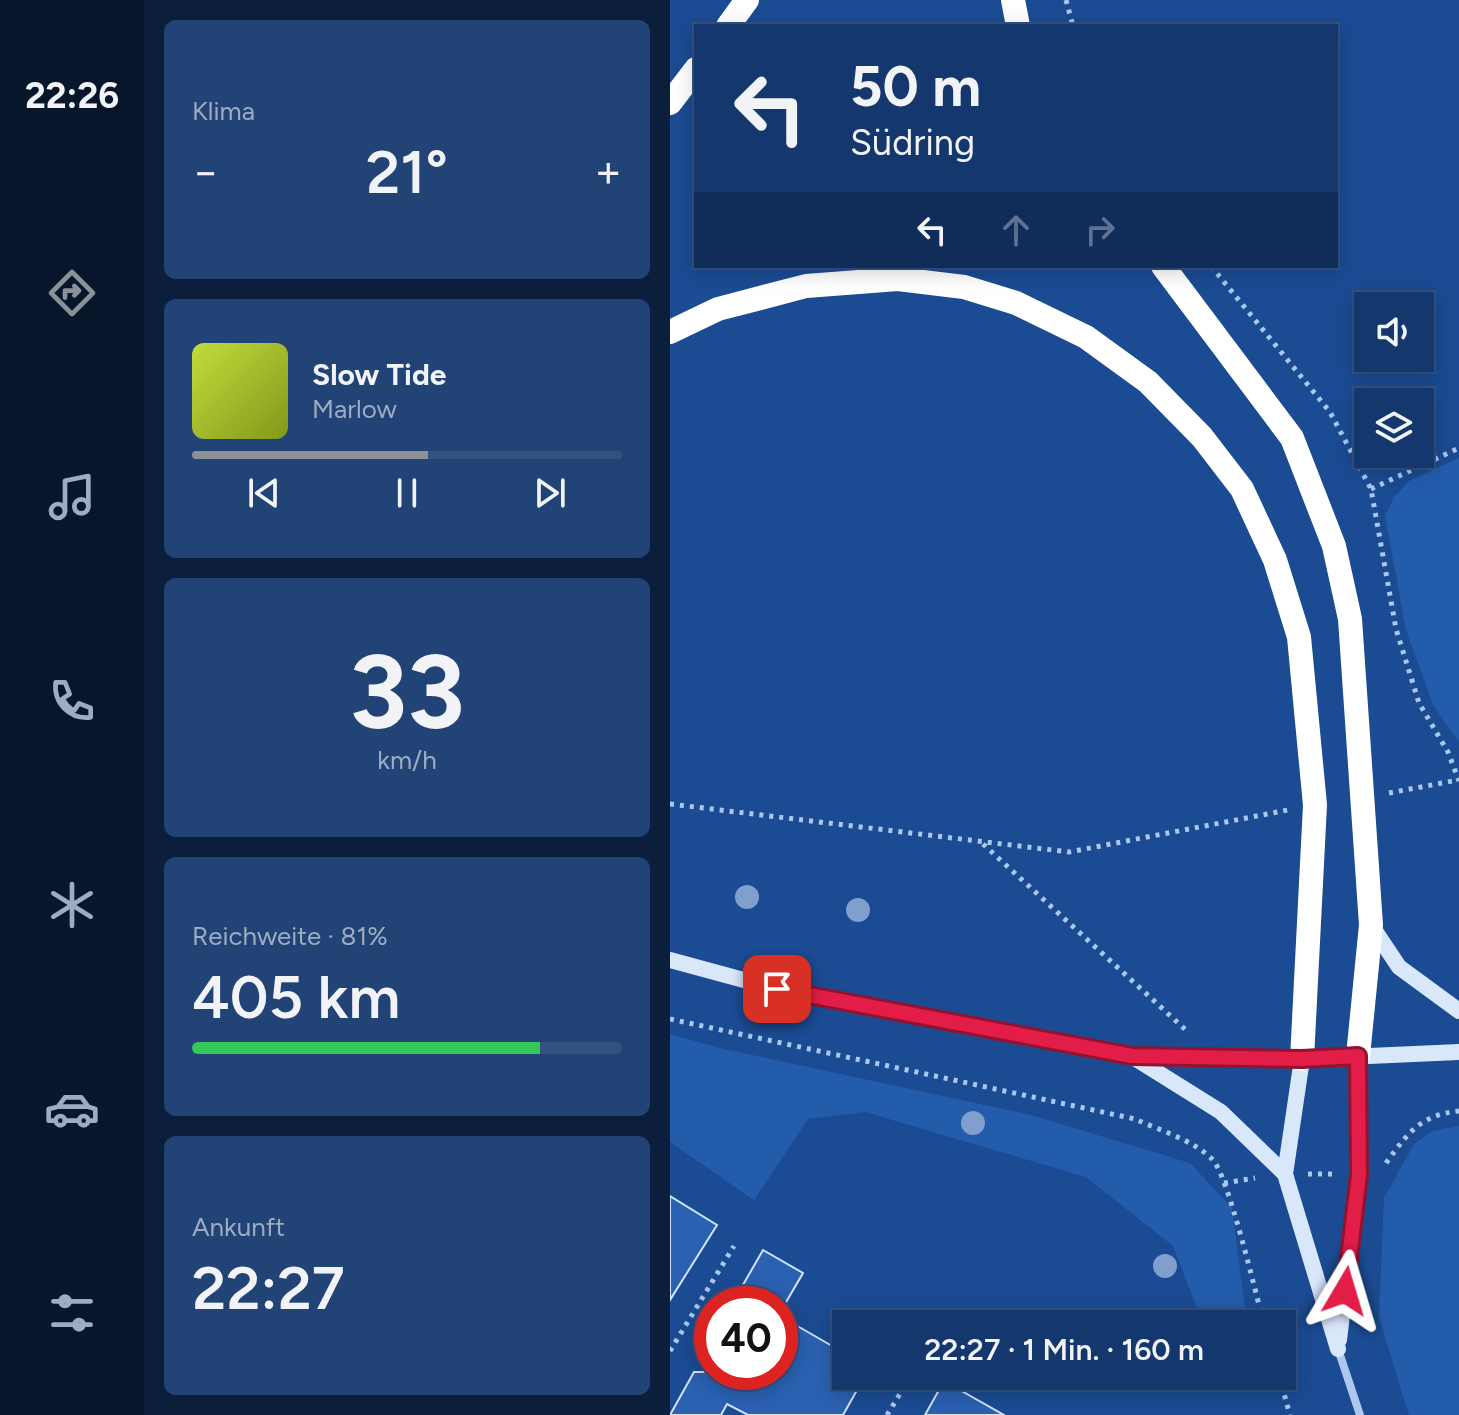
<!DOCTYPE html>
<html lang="de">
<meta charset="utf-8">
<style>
:root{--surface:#14386e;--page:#214376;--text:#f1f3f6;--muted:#9dacc2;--line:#335281;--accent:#8c9099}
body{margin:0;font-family:Figtree,sans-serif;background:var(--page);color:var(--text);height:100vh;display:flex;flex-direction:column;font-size:30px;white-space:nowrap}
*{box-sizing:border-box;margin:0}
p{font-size:26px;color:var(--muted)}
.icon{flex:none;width:44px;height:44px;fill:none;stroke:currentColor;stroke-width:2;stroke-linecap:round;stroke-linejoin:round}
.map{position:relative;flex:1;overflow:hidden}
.details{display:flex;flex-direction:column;gap:20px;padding:20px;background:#0b1f3c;width:526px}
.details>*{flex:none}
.banner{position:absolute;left:24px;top:24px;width:644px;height:244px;border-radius:0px;box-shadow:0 4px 20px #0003,0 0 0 2px var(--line);background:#14386e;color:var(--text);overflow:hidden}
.buttons{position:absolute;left:684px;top:292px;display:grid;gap:16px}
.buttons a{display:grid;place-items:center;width:80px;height:80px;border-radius:0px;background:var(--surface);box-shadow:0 4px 20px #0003,0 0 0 2px var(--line);font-size:40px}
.speed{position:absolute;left:24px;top:1286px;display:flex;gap:16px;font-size:40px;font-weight:700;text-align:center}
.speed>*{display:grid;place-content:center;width:104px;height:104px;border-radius:50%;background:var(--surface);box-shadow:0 4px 20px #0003,0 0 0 2px var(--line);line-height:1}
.speed .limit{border:12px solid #d22;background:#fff;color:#111}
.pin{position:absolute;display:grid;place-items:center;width:68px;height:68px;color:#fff;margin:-34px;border-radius:16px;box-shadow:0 4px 12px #0006}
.me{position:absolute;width:88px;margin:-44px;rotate:7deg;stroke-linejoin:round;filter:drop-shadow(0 0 6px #0008)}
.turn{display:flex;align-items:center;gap:28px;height:168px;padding:0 24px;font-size:36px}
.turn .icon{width:104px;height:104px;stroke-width:2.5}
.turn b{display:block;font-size:56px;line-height:68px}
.lanes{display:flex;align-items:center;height:76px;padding:0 24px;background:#0003;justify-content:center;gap:40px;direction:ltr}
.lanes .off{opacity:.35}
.big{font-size:60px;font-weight:600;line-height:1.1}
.details .widget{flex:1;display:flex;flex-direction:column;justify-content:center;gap:12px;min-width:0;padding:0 28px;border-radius:12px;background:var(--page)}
.details .dial{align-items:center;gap:0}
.dial b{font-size:104px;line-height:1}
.song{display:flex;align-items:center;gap:24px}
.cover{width:96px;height:96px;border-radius:12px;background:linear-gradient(135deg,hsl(70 70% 55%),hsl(70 70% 35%))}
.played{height:8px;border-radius:4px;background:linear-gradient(90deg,var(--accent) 55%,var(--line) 55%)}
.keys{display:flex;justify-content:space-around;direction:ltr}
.heat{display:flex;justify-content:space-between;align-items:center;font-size:44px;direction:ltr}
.charge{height:12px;border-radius:6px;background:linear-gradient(90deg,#34c759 81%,var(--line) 0)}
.trip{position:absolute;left:162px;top:1310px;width:464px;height:80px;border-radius:0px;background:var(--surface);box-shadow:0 4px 20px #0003,0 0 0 2px var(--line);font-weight:600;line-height:80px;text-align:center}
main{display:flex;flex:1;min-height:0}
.tab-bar{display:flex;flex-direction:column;width:144px;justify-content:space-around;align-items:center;background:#08162c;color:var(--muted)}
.tab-bar .icon{width:56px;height:56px}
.tab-bar .selected{color:var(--accent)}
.tab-bar b{font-size:36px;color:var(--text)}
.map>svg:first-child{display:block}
</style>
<main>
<nav class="tab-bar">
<b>22:26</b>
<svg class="icon selected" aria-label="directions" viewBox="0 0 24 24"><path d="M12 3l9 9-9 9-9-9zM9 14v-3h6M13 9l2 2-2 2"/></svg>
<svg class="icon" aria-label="music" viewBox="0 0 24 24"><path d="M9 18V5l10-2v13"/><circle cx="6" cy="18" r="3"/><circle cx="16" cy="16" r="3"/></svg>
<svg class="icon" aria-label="phone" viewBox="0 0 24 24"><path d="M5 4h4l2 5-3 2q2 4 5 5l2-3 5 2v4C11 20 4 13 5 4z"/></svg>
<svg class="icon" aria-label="climate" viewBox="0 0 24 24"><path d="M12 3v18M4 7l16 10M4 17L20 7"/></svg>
<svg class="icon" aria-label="car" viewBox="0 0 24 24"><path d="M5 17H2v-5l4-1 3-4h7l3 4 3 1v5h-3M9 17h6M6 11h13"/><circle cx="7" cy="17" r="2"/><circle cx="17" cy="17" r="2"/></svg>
<svg class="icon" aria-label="filters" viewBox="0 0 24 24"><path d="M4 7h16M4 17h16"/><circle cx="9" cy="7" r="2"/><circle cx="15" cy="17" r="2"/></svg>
</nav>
<section class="details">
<div class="widget"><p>Klima</p>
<div class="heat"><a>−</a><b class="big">21°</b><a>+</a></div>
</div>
<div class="widget">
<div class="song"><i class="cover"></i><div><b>Slow Tide</b><p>Marlow</p></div></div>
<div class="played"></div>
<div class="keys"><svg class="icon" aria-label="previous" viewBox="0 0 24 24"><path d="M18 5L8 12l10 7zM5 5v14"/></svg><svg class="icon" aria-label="pause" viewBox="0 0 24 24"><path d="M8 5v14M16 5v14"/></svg><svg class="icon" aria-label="next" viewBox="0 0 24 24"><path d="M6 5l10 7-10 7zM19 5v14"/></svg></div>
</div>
<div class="widget dial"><b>33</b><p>km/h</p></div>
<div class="widget"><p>Reichweite · 81%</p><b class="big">405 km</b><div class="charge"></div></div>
<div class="widget"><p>Ankunft</p><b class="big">22:27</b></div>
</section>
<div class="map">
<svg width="789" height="1415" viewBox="0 0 789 1415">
<rect width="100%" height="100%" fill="#1b4b93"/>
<path fill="#245cac" d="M 789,458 L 789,742 L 763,705 L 736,630 L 715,516 L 724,497 L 739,481 Z
M 0,1034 L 50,1048 L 361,1115 L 520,1163 L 562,1208 L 577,1324 L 533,1324 L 503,1246 L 416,1177 L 195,1112 L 138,1119 L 84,1200 L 0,1142 Z
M 789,1126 L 789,1415 L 739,1415 L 709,1318 L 714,1198 L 744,1144 L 762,1131 Z"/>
<path fill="#2a61b1" stroke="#d2e3fb" stroke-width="2" d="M 0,1196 L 47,1225 L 0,1300 Z
M 93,1250 L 133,1273 L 115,1304 L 62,1304 Z
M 110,1316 L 176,1354 L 176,1376 L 195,1376 L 173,1415 L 78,1415 L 57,1404 L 51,1415 L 0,1415 L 24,1372 L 110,1372 Z
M 274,1381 L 334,1415 L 255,1415 Z"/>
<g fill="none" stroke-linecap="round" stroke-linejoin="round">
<path stroke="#acc8ef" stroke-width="5" stroke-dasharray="4 6" stroke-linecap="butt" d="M 396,0 L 403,26
M 541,266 L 660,412 L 701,489 L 726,629 L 749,703 L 778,752 L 789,781
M 701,489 L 789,448
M 719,793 L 788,780
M 0,804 L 399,852 L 618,810
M 313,844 L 518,1032
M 0,1019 L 465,1119 C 489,1130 523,1140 542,1159 C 558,1174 586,1295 594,1324
M 716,1163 C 738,1133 750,1115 789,1111
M 638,1174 L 664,1174
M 554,1183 L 585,1178
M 0,1351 L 64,1246
M 609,1376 L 620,1415
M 217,1415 L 241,1376"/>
<path stroke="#acc8ef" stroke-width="8" d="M 668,1349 L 690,1415"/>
<path stroke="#d9e7fb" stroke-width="16" d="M 701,925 L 729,967 L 789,1011
M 0,960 L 107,989 L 462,1056 L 632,1059 L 789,1052
M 463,1057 L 551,1112 L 615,1174
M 632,1059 L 615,1174 L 668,1349
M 669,1340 L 689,1175 L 688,1056"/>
<path stroke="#fff" stroke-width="24" d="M 343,0 L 348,26
M 58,26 L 77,0
M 0,103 L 26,69
M 493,266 L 622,438 L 664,546 L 680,619 L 701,925 L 688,1056
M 0,332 L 48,309 L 136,286 L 228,279 L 294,287 L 346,303 L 416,337 L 478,382 L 532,437 L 572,489 L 605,560 L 629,637 L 645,805 L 632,1059"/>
</g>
<g fill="#809fcc">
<circle cx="77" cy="897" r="12"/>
<circle cx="188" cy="910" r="12"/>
<circle cx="303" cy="1123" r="12"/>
<circle cx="495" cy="1266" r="12"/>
</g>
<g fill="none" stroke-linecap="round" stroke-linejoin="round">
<g stroke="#92132f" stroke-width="20">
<path id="route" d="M 107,989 L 462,1056 L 632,1059 L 688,1056 L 689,1175 L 675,1291"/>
</g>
<use href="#route" stroke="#e11d48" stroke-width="14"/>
</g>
</svg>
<div class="buttons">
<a><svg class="icon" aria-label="sound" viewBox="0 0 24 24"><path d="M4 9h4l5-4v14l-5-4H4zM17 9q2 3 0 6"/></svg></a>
<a><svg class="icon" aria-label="layers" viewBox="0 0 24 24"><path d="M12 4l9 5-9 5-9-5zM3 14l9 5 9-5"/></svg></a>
</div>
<div class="speed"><div class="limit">40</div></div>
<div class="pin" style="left:107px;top:989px;background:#d93025"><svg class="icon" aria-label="arrive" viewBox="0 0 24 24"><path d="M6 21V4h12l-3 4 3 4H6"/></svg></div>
<svg class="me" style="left:675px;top:1291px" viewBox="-20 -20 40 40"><path d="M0-17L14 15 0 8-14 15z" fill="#e11d48" stroke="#fff" stroke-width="4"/></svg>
<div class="trip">22:27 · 1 Min. · 160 m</div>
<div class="banner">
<div class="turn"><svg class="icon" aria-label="left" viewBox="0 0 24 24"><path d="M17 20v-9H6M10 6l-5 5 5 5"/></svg><div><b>50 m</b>Südring</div></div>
<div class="lanes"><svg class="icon" aria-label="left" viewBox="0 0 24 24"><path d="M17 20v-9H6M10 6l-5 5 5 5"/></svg><svg class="icon off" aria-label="ahead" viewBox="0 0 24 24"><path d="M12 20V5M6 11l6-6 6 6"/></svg><svg class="icon off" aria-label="right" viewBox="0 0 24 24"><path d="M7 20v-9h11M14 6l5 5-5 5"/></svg></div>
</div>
</div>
</main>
